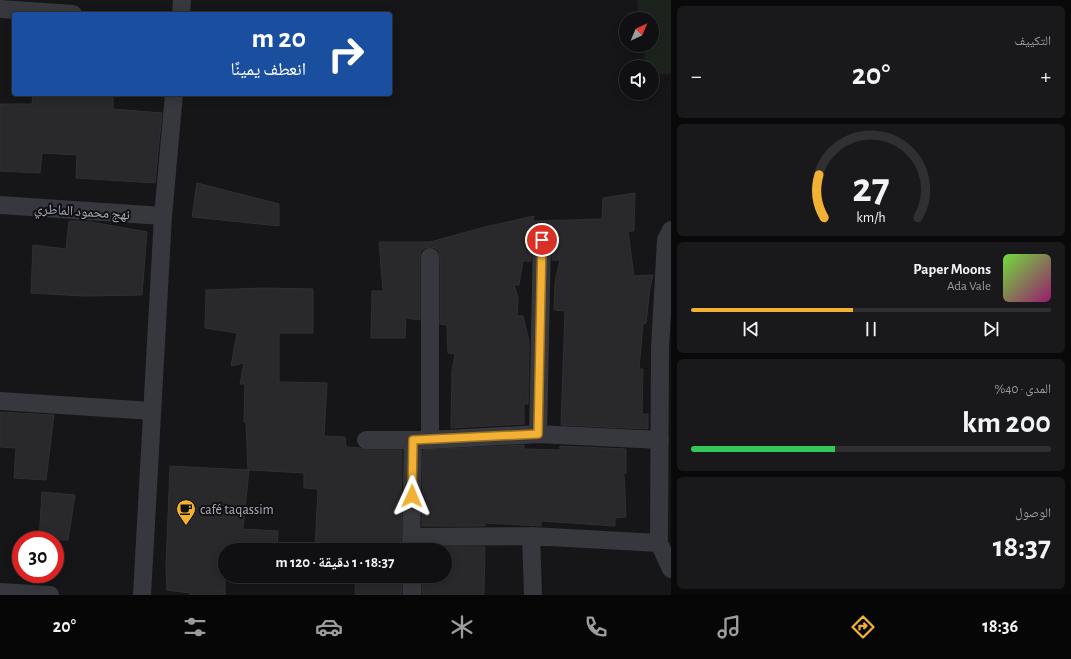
<!DOCTYPE html>
<html lang="ar">
<meta charset="utf-8">
<style>
:root{--surface:#101012;--page:#19191b;--text:#f1f3f6;--muted:#9c9d9f;--line:#303032;--accent:#f2b134}
body{margin:0;font-family:"Alegreya Sans","Noto Naskh Arabic",sans-serif;background:var(--page);color:var(--text);direction:rtl;height:100vh;display:flex;flex-direction:column;font-size:15px;white-space:nowrap}
*{box-sizing:border-box;margin:0}
p{font-size:13px;color:var(--muted)}
.icon{flex:none;width:22px;height:22px;fill:none;stroke:currentColor;stroke-width:2;stroke-linecap:round;stroke-linejoin:round}
.map{position:relative;flex:1;overflow:hidden;direction:ltr}
.panel{display:flex;flex-direction:column;gap:6px;padding:6px;background:#09090a;width:400px}
.panel>*{flex:none}
.banner{position:absolute;left:12px;top:12px;width:380px;height:84px;border-radius:4px;box-shadow:0 2px 10px #0003,0 0 0 1px var(--line);direction:rtl;background:#1a4fa0;color:#fff;overflow:hidden}
.needle{width:26px;rotate:44deg}
.buttons{position:absolute;left:619px;top:12px;display:grid;gap:8px}
.buttons a{display:grid;place-items:center;width:40px;height:40px;border-radius:50%;background:var(--surface);box-shadow:0 2px 10px #0003,0 0 0 1px var(--line);font-size:20px}
.speed{position:absolute;left:12px;top:531px;display:flex;gap:8px;font-size:20px;font-weight:700;text-align:center}
.speed>*{display:grid;place-content:center;width:52px;height:52px;border-radius:50%;background:var(--surface);box-shadow:0 2px 10px #0003,0 0 0 1px var(--line);line-height:1}
.speed .limit{border:6px solid #d22;background:#fff;color:#111}
.pin{position:absolute;display:grid;place-items:center;width:34px;height:34px;color:#fff;margin:-17px;border:2px solid #fff;border-radius:50%;box-shadow:0 1px 4px #0007}
.me{position:absolute;width:44px;margin:-22px;rotate:1deg;stroke-linejoin:round;filter:drop-shadow(0 0 3px #0008)}
.turn{display:flex;align-items:center;gap:14px;height:84px;padding:0 20px;font-size:18px}
.turn .icon{width:52px;height:52px;stroke-width:2.5}
.turn b{display:block;font-size:28px;line-height:34px}
.big{font-size:30px;font-weight:700;line-height:1.1}
.panel .tile{flex:1;display:flex;flex-direction:column;justify-content:center;gap:6px;min-width:0;padding:0 14px;border-radius:6px;background:var(--page)}
.panel .dial{align-items:center;gap:0}
.dial svg{height:104px;overflow:visible;fill:none;stroke:var(--line);stroke-width:7;stroke-linecap:round;text-anchor:middle}
.dial text{fill:var(--text);stroke:none}
.song{display:flex;align-items:center;gap:12px}
.cover{width:48px;height:48px;border-radius:6px;background:linear-gradient(135deg,hsl(100 70% 55%),hsl(320 70% 35%))}
.played{height:4px;border-radius:2px;background:linear-gradient(90deg,var(--accent) 45%,var(--line) 45%)}
.keys{display:flex;justify-content:space-around;direction:ltr}
.heat{display:flex;justify-content:space-between;align-items:center;font-size:22px;direction:ltr}
.charge{height:6px;border-radius:3px;background:linear-gradient(90deg,#34c759 40%,var(--line) 0)}
.trip{position:absolute;left:218px;top:543px;width:234px;height:40px;border-radius:20px;background:var(--surface);box-shadow:0 2px 10px #0003,0 0 0 1px var(--line);font-weight:700;line-height:40px;text-align:center;direction:rtl}
.tabs{display:flex;height:64px;justify-content:space-around;align-items:center;background:#060607;color:var(--muted)}
.tabs .icon{width:28px;height:28px}
.tabs .current{color:var(--accent)}
.tabs b{font-size:18px;color:var(--text)}
main{display:flex;flex:1;min-height:0}
.map>svg:first-child{display:block}
</style>
<main>
<section class="panel">
<div class="tile"><p>التكييف</p>
<div class="heat"><a>−</a><b class="big">20°</b><a>+</a></div>
</div>
<div class="tile dial"><svg viewBox="0 0 100 80">
<path d="M14 69A42 42 0 1 1 86 69"/>
<path d="M14 69A42 42 0 0 1 10 36" stroke="#f2b134"/>
<text x="50" y="56" font-size="32" font-weight="700">27</text>
<text x="50" y="72" font-size="11">km/h</text>
</svg></div>
<div class="tile">
<div class="song"><i class="cover"></i><div><b>Paper Moons</b><p>Ada Vale</p></div></div>
<div class="played"></div>
<div class="keys"><svg class="icon" aria-label="previous" viewBox="0 0 24 24"><path d="M18 5L8 12l10 7zM5 5v14"/></svg><svg class="icon" aria-label="pause" viewBox="0 0 24 24"><path d="M8 5v14M16 5v14"/></svg><svg class="icon" aria-label="next" viewBox="0 0 24 24"><path d="M6 5l10 7-10 7zM19 5v14"/></svg></div>
</div>
<div class="tile"><p>المدى · 40%</p><b class="big">200 km</b><div class="charge"></div></div>
<div class="tile"><p>الوصول</p><b class="big">18:37</b></div>
</section>
<div class="map">
<svg width="671" height="595" viewBox="0 0 671 595">
<rect width="100%" height="100%" fill="#161618"/>
<path fill="#1c231d" d="M 637,0 L 671,0 L 671,74 L 652,74 L 652,67 L 646,67 L 643,45 L 652,45 L 652,19 L 639,19 Z"/>
<path fill="#29292c" stroke="#303034" d="M 33,94 L 113,94 L 113,109 L 162,113 L 155,183 L 76,178 L 77,155 L 42,153 L 40,173 L 0,171 L 0,104 L 32,104 Z
M 197,183 L 279,204 L 279,226 L 192,217 Z
M 635,193 L 634,231 L 628,231 L 634,276 L 653,275 L 650,288 L 646,323 L 643,324 L 639,369 L 643,369 L 642,414 L 648,414 L 648,429 L 561,425 L 565,311 L 554,310 L 555,282 L 560,260 L 552,260 L 552,240 L 551,235 L 547,231 L 543,230 L 537,231 L 533,234 L 532,240 L 531,261 L 523,261 L 519,285 L 514,285 L 518,297 L 517,316 L 523,316 L 529,341 L 528,404 L 524,404 L 524,424 L 451,428 L 452,371 L 455,354 L 448,353 L 447,325 L 440,324 L 440,257 L 439,251 L 435,248 L 430,247 L 425,248 L 421,251 L 420,257 L 420,320 L 406,318 L 405,338 L 371,338 L 372,291 L 383,291 L 379,242 L 430,242 L 485,227 L 534,216 L 533,221 L 602,219 L 603,198 Z
M 69,221 L 86,221 L 147,232 L 142,295 L 83,296 L 31,293 L 33,245 L 66,249 Z
M 263,288 L 313,289 L 313,333 L 279,333 L 279,382 L 327,383 L 324,436 L 345,437 L 346,447 L 360,448 L 366,450 L 402,450 L 401,550 L 315,550 L 318,489 L 304,488 L 304,473 L 248,470 L 246,422 L 244,422 L 245,384 L 240,384 L 244,363 L 231,366 L 237,333 L 205,328 L 206,290 Z
M 0,412 L 54,415 L 46,480 L 14,478 L 16,448 L 0,447 Z
M 524,445 L 524,449 L 560,450 L 560,446 L 626,449 L 626,473 L 624,473 L 626,517 L 615,518 L 615,526 L 541,521 L 541,526 L 485,523 L 485,526 L 422,526 L 423,450 Z
M 170,466 L 249,470 L 243,529 L 278,531 L 277,550 L 225,550 L 225,595 L 190,595 L 190,593 L 167,590 L 166,566 Z
M 42,492 L 75,495 L 68,540 L 39,540 Z
M 422,547 L 485,547 L 484,595 L 422,595 L 422,576 L 445,576 L 445,550 L 422,550 Z
M 356,576 L 402,576 L 402,595 L 355,595 Z"/>
<g fill="none" stroke-linecap="round" stroke-linejoin="round">
<path stroke="#37383d" stroke-width="18" d="M 0,9 L 73,14
M 181,14 L 182,0
M 0,205 L 163,216
M 671,230 L 666,240 L 660,348 L 659,543 L 671,569
M 430,257 L 430,440
M 0,401 L 152,411
M 538,434 L 542,240
M 366,440 L 430,440 L 538,434 L 660,440
M 531,536 L 533,595
M 411,537 L 531,536 L 659,543
M 411,550 L 413,440
M 412,576 L 412,595
M 0,592 L 50,595
M 142,595 L 163,216 L 174,94"/>
</g>
<g fill="none" stroke-linecap="round" stroke-linejoin="round">
<g stroke="#9d7322" stroke-width="10">
<path id="route" d="M 412,496 L 413,440 L 538,434 L 542,240"/>
</g>
<use href="#route" stroke="#f2b134" stroke-width="7"/>
</g>
<defs>
<g id="cafe-pin" transform="scale(1)"><path d="M0 17L-7.5 6A9.5 9.5 0 1 1 7.5 6Z" fill="#f2b134" stroke="#111113"/><path d="M-5.5-4.5H6V0H3Q3 3.5 0 3.5H-2.5Q-5.5 3.5-5.5 0ZM3-3.2v2h1.7v-2ZM-6 4.5H4V6H-6Z" fill="#111"/></g>
</defs>
<g fill-rule="evenodd">
<use href="#cafe-pin" x="186" y="509"/>
</g>
<g text-anchor="middle" stroke-width="4" stroke-linejoin="round" paint-order="stroke">
<g font-size="14" fill="#a8adb8" stroke="#111113">
<text transform="translate(82 211) rotate(4)" y="5">نهج محمود الماطري</text>
</g>
<g font-size="14" fill="#a8adb8" stroke="#111113" text-anchor="start">
<text x="200" y="514">café taqassim</text>
</g>
</g>
</svg>
<div class="buttons">
<a><svg class="needle" viewBox="-14 -14 28 28"><path d="M0-13l5 13h-10z" fill="#e53935"/><path d="M0 13l5-13h-10z" fill="#9c9d9f"/></svg></a>
<a><svg class="icon" aria-label="sound" viewBox="0 0 24 24"><path d="M4 9h4l5-4v14l-5-4H4zM17 9q2 3 0 6"/></svg></a>
</div>
<div class="speed"><div class="limit">30</div></div>
<div class="pin" style="left:542px;top:240px;background:#d93025"><svg class="icon" aria-label="arrive" viewBox="0 0 24 24"><path d="M6 21V4h12l-3 4 3 4H6"/></svg></div>
<svg class="me" style="left:412px;top:496px" viewBox="-20 -20 40 40"><path d="M0-17L14 15 0 8-14 15z" fill="#f2b134" stroke="#fff" stroke-width="4"/></svg>
<div class="trip">18:37 · 1 دقيقة · 120 m</div>
<div class="banner">
<div class="turn"><svg class="icon" aria-label="right" viewBox="0 0 24 24"><path d="M7 20v-9h11M14 6l5 5-5 5"/></svg><div><b>20 m</b>انعطف يمينًا</div></div>
</div>
</div>
</main>
<nav class="tabs">
<b>18:36</b>
<svg class="icon current" aria-label="directions" viewBox="0 0 24 24"><path d="M12 3l9 9-9 9-9-9zM9 14v-3h6M13 9l2 2-2 2"/></svg>
<svg class="icon" aria-label="music" viewBox="0 0 24 24"><path d="M9 18V5l10-2v13"/><circle cx="6" cy="18" r="3"/><circle cx="16" cy="16" r="3"/></svg>
<svg class="icon" aria-label="phone" viewBox="0 0 24 24"><path d="M5 4h4l2 5-3 2q2 4 5 5l2-3 5 2v4C11 20 4 13 5 4z"/></svg>
<svg class="icon" aria-label="climate" viewBox="0 0 24 24"><path d="M12 3v18M4 7l16 10M4 17L20 7"/></svg>
<svg class="icon" aria-label="car" viewBox="0 0 24 24"><path d="M5 17H2v-5l4-1 3-4h7l3 4 3 1v5h-3M9 17h6M6 11h13"/><circle cx="7" cy="17" r="2"/><circle cx="17" cy="17" r="2"/></svg>
<svg class="icon" aria-label="filters" viewBox="0 0 24 24"><path d="M4 7h16M4 17h16"/><circle cx="9" cy="7" r="2"/><circle cx="15" cy="17" r="2"/></svg>
<b>20°</b>
</nav>
